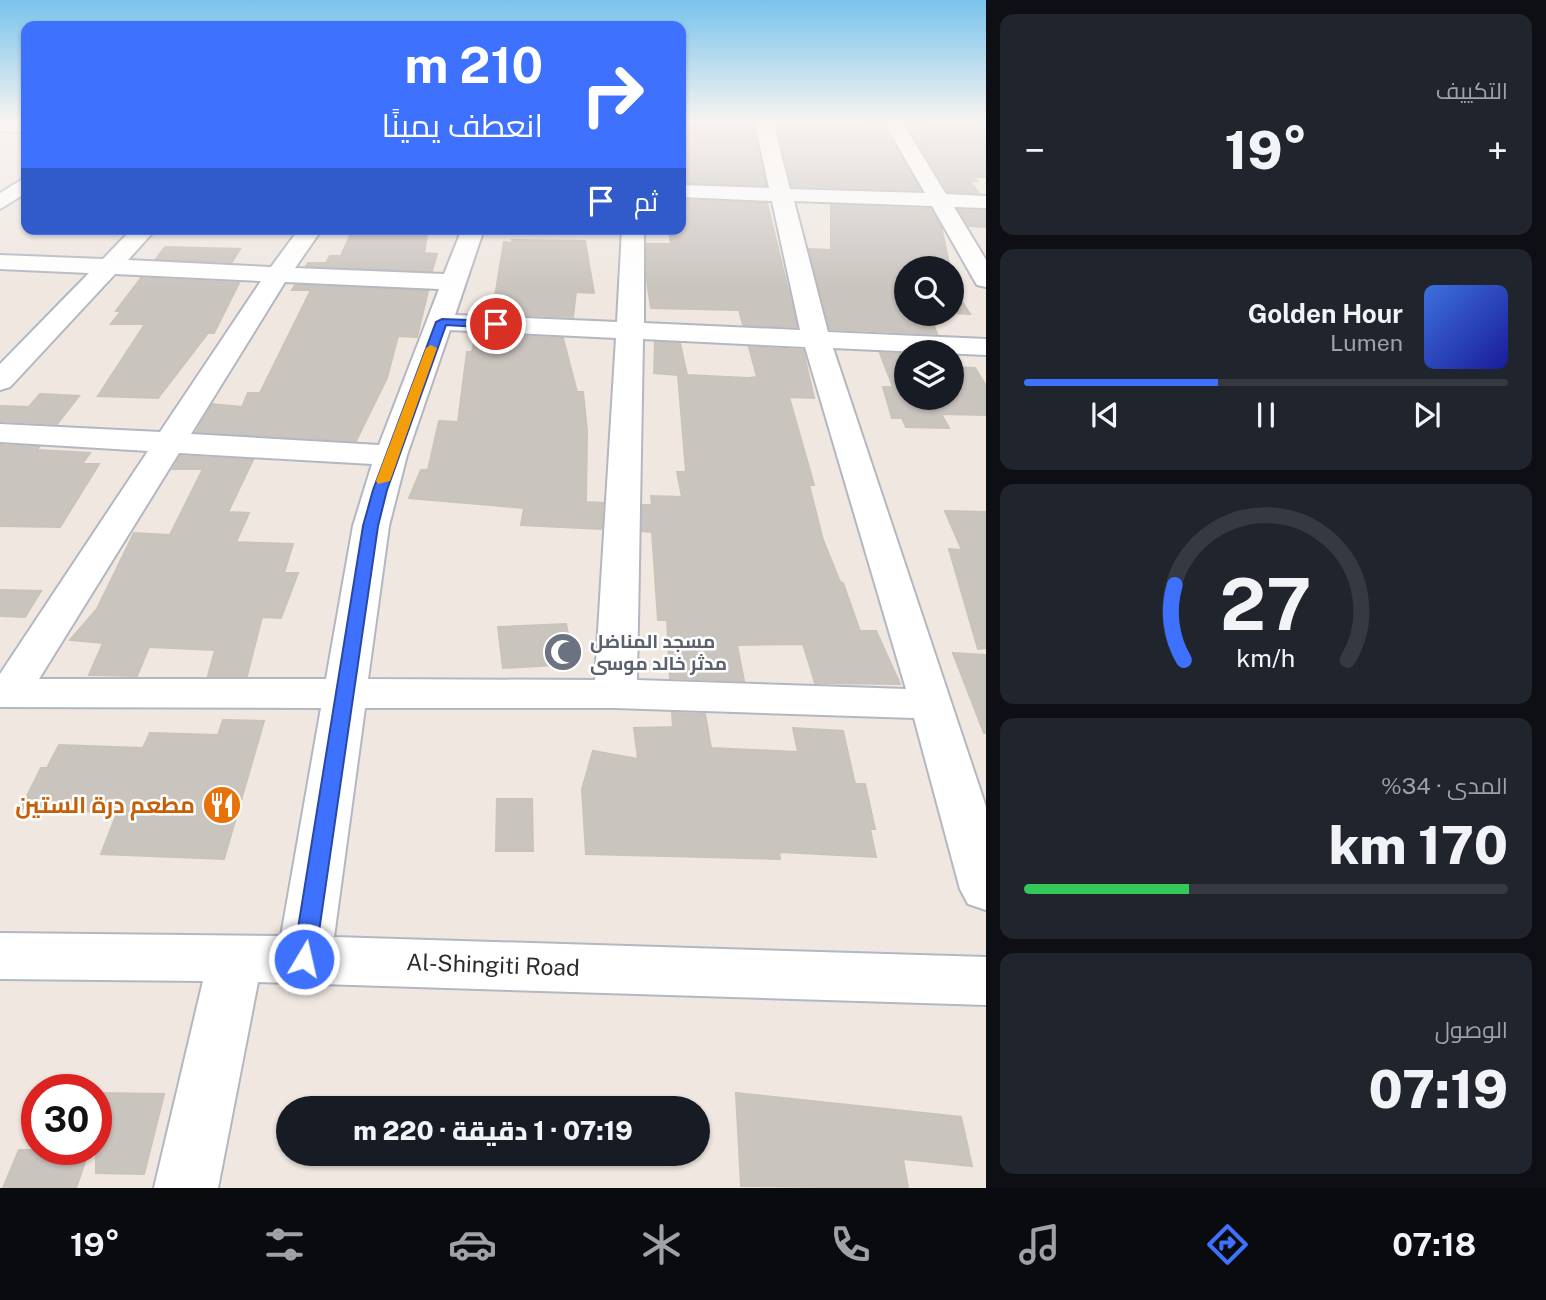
<!DOCTYPE html>
<html lang="ar">
<meta charset="utf-8">
<style>
:root{--surface:#171b24;--page:#20242c;--text:#f1f3f6;--muted:#9ea1a6;--line:#363941;--accent:#3e71fd}
body{margin:0;font-family:"Public Sans",Cairo,sans-serif;background:var(--page);color:var(--text);direction:rtl;height:100vh;display:flex;flex-direction:column;font-size:26px;white-space:nowrap}
*{box-sizing:border-box;margin:0}
p{font-size:23px;color:var(--muted)}
.icon{flex:none;width:38px;height:38px;fill:none;stroke:currentColor;stroke-width:2;stroke-linecap:round;stroke-linejoin:round}
.map{position:relative;flex:1;overflow:hidden;direction:ltr}
.sheet{display:flex;flex-direction:column;gap:14px;padding:14px;background:#0d0f14;width:560px}
.sheet>*{flex:none}
.guide{position:absolute;left:21px;top:21px;width:665px;height:214px;border-radius:14px;box-shadow:0 2px 5px #0004;direction:rtl;background:#3e71fd;color:#fff;overflow:hidden}
.buttons{position:absolute;left:894px;top:256px;display:grid;gap:14px}
.buttons a{display:grid;place-items:center;width:70px;height:70px;border-radius:50%;background:var(--surface);box-shadow:0 2px 5px #0004;font-size:35px}
.speed{position:absolute;left:21px;top:1074px;display:flex;gap:14px;font-size:35px;font-weight:700;text-align:center}
.speed>*{display:grid;place-content:center;width:91px;height:91px;border-radius:50%;background:var(--surface);box-shadow:0 2px 5px #0004;line-height:1}
.speed .limit{border:10px solid #d22;background:#fff;color:#111}
.pin{position:absolute;display:grid;place-items:center;width:60px;height:60px;color:#fff;margin:-30px;border:4px solid #fff;border-radius:50%;box-shadow:0 2px 7px #0007}
.me{position:absolute;width:77px;margin:-38px;rotate:9deg;stroke-linejoin:round;filter:drop-shadow(0 0 5px #0008)}
.turn{display:flex;align-items:center;gap:24px;height:147px;padding:0 28px;font-size:32px}
.turn .icon{width:91px;height:91px;stroke-width:2.5}
.turn b{display:block;font-size:49px;line-height:60px}
.then{display:flex;align-items:center;height:66px;padding:0 28px;background:#0003;gap:14px;font-size:26px}
.big{font-size:52px;font-weight:800;line-height:1.1}
.sheet .card{flex:1;display:flex;flex-direction:column;justify-content:center;gap:10px;min-width:0;padding:0 24px;border-radius:14px;background:var(--page)}
.sheet .dial{align-items:center;gap:0}
.dial svg{height:182px;overflow:visible;fill:none;stroke:var(--line);stroke-width:7;stroke-linecap:round;text-anchor:middle}
.dial text{fill:var(--text);stroke:none}
.song{display:flex;align-items:center;gap:21px}
.cover{width:84px;height:84px;border-radius:10px;background:linear-gradient(135deg,hsl(220 70% 55%),hsl(240 70% 35%))}
.played{height:7px;border-radius:4px;background:linear-gradient(90deg,var(--accent) 40%,var(--line) 40%)}
.keys{display:flex;justify-content:space-around;direction:ltr}
.heat{display:flex;justify-content:space-between;align-items:center;font-size:38px;direction:ltr}
.charge{height:10px;border-radius:5px;background:linear-gradient(90deg,#34c759 34%,var(--line) 0)}
.trip{position:absolute;left:276px;top:1096px;width:434px;height:70px;border-radius:35px;background:var(--surface);box-shadow:0 2px 5px #0004;font-weight:800;line-height:70px;text-align:center;direction:rtl}
.menu{display:flex;height:112px;justify-content:space-around;align-items:center;background:#090b0e;color:var(--muted)}
.menu .icon{width:49px;height:49px}
.menu .selected{color:var(--accent)}
.menu b{font-size:32px;color:var(--text)}
main{display:flex;flex:1;min-height:0}
.map>svg:first-child{display:block}
</style>
<main>
<section class="sheet">
<div class="card"><p>التكييف</p>
<div class="heat"><a>−</a><b class="big">19°</b><a>+</a></div>
</div>
<div class="card">
<div class="song"><i class="cover"></i><div><b>Golden Hour</b><p>Lumen</p></div></div>
<div class="played"></div>
<div class="keys"><svg class="icon" aria-label="previous" viewBox="0 0 24 24"><path d="M18 5L8 12l10 7zM5 5v14"/></svg><svg class="icon" aria-label="pause" viewBox="0 0 24 24"><path d="M8 5v14M16 5v14"/></svg><svg class="icon" aria-label="next" viewBox="0 0 24 24"><path d="M6 5l10 7-10 7zM19 5v14"/></svg></div>
</div>
<div class="card dial"><svg viewBox="0 0 100 80">
<path d="M14 69A42 42 0 1 1 86 69"/>
<path d="M14 69A42 42 0 0 1 10 36" stroke="#3e71fd"/>
<text x="50" y="56" font-size="32" font-weight="700">27</text>
<text x="50" y="72" font-size="11">km/h</text>
</svg></div>
<div class="card"><p>المدى · 34%</p><b class="big">170 km</b><div class="charge"></div></div>
<div class="card"><p>الوصول</p><b class="big">07:19</b></div>
</section>
<div class="map">
<svg width="986" height="1188" viewBox="0 0 986 1188">
<rect width="100%" height="100%" fill="#efe7e0"/>
<path fill="#cac4bf" stroke="#cac3b9" stroke-width="2" d="M 681,122 L 752,122 L 766,185 L 681,183 Z
M 776,122 L 859,122 L 863,130 L 886,130 L 920,190 L 792,186 Z
M 923,124 L 986,128 L 986,177 L 974,177 L 977,181 L 970,181 L 979,193 L 948,191 L 910,131 L 925,131 Z
M 681,200 L 767,203 L 797,327 L 743,325 L 739,310 L 651,308 L 647,282 L 647,244 L 671,244 L 669,232 L 681,232 Z
M 831,205 L 930,209 L 941,226 L 950,268 L 906,268 L 906,313 L 929,313 L 937,334 L 830,329 L 809,249 L 831,250 Z
M 959,210 L 986,211 L 986,227 L 969,226 Z
M 353,229 L 385,229 L 403,231 L 402,236 L 427,236 L 424,253 L 437,254 L 432,271 L 306,266 L 308,263 L 326,263 L 330,256 L 341,256 Z
M 512,240 L 585,241 L 594,293 L 576,292 L 573,317 L 492,314 L 504,242 L 512,243 Z
M 165,247 L 240,249 L 232,262 L 156,259 Z
M 952,276 L 956,292 L 970,314 L 952,313 Z
M 141,278 L 239,283 L 214,333 L 208,333 L 158,398 L 98,396 L 145,324 L 111,324 L 121,311 L 116,311 Z
M 295,285 L 428,291 L 417,337 L 398,336 L 387,378 L 356,441 L 196,432 L 212,404 L 242,407 L 248,393 L 260,393 L 311,290 L 292,290 Z
M 476,335 L 563,338 L 577,392 L 583,392 L 587,431 L 586,502 L 603,503 L 602,529 L 521,525 L 524,508 L 409,498 L 421,470 L 428,470 L 439,421 L 458,422 L 467,352 L 472,352 Z
M 655,342 L 680,343 L 687,375 L 748,378 L 757,377 L 749,347 L 803,350 L 814,398 L 789,397 L 814,485 L 809,485 L 823,540 L 840,582 L 843,583 L 860,631 L 876,631 L 900,684 L 815,683 L 803,644 L 737,645 L 744,681 L 670,678 L 667,620 L 658,620 L 652,532 L 642,531 L 643,505 L 652,505 L 651,496 L 682,497 L 677,472 L 686,472 L 678,375 L 654,373 Z
M 880,353 L 906,354 L 906,397 L 952,397 L 952,367 L 975,368 L 986,386 L 986,415 L 941,414 L 949,428 L 906,427 L 902,418 L 892,418 L 883,387 L 893,387 Z
M 40,394 L 79,396 L 57,424 L 0,421 L 0,406 L 29,407 Z
M 0,445 L 39,447 L 37,450 L 90,453 L 82,464 L 99,464 L 60,527 L 0,526 Z
M 180,456 L 253,460 L 228,512 L 249,513 L 236,542 L 293,544 L 284,573 L 298,573 L 281,618 L 262,617 L 247,676 L 208,676 L 215,650 L 149,647 L 137,676 L 89,675 L 103,643 L 70,640 L 97,609 L 134,533 L 170,535 L 203,469 L 173,469 Z
M 945,511 L 986,512 L 986,648 L 978,649 L 949,549 L 962,550 Z
M 0,590 L 41,591 L 25,617 L 0,616 Z
M 566,624 L 574,664 L 503,668 L 498,627 Z
M 953,653 L 986,655 L 986,733 L 984,733 Z
M 672,713 L 705,714 L 711,748 L 798,752 L 793,728 L 843,731 L 855,784 L 865,784 L 875,829 L 870,829 L 876,857 L 779,852 L 780,859 L 586,854 L 582,789 L 593,751 L 638,759 L 634,728 L 673,727 Z
M 223,720 L 264,721 L 224,859 L 101,854 L 117,813 L 21,808 L 41,768 L 47,768 L 59,745 L 143,748 L 150,733 L 218,735 Z
M 497,799 L 532,799 L 533,851 L 496,851 Z
M 96,1093 L 164,1094 L 144,1174 L 96,1173 Z
M 736,1093 L 961,1117 L 972,1166 L 903,1159 L 908,1188 L 741,1186 Z
M 19,1150 L 89,1150 L 76,1188 L 3,1188 Z"/>
<g fill="none" stroke-linecap="round" stroke-linejoin="round">
<g stroke="#b3b7c1" stroke-width="4">
<path id="minor" d="M 0,122 L 26,122 L 26,132 L 0,131 Z
M 755,122 L 773,122 L 790,189 L 925,193 L 884,122 L 902,122 L 946,194 L 986,196 L 986,208 L 954,207 L 986,260 L 986,287 L 977,285 L 974,280 L 932,206 L 794,201 L 828,332 L 986,339 L 986,355 L 833,348 L 986,807 L 986,910 L 968,904 L 960,889 L 914,718 L 615,708 L 365,708 L 334,937 L 986,957 L 986,1005 L 258,982 L 218,1188 L 154,1188 L 203,981 L 0,979 L 0,933 L 281,936 L 321,708 L 0,707 L 0,674 L 148,451 L 0,442 L 0,424 L 160,432 L 261,281 L 115,274 L 10,387 L 0,390 L 0,364 L 89,273 L 0,269 L 0,255 L 103,259 L 132,229 L 156,229 L 128,260 L 271,267 L 299,229 L 322,229 L 295,268 L 444,274 L 462,229 L 484,229 L 455,315 L 617,322 L 622,229 L 644,229 L 644,323 L 800,330 L 772,201 L 681,197 L 681,185 L 769,188 ZM 285,282 L 439,289 L 379,445 L 191,434 ZM 450,330 L 616,338 L 595,680 L 368,679 L 389,526 L 407,455 ZM 643,339 L 805,347 L 906,689 L 637,680 ZM 179,453 L 372,464 L 353,526 L 326,679 L 39,679 Z
M 26,177 L 26,193 L 0,209 L 0,193 Z"/>
</g>
<use href="#minor" fill="#fff" fill-rule="evenodd"/>
</g>
<linearGradient id="sky" x2="0" y2="1"><stop stop-color="#79c3ec"/><stop offset="0.42" stop-color="#f8f4f1"/><stop offset="1" stop-color="#f8f4f1" stop-opacity="0"/></linearGradient>
<rect width="986" height="289" fill="url(#sky)"/>
<path fill="#3e71fd" stroke="#2849a4" stroke-width="2" d="M 442,319 L 496,321 L 501,324 L 496,328 L 446,325 L 387,490 L 378,526 L 315,959 L 312,965 L 304,968 L 296,965 L 293,959 L 363,526 L 373,490 L 436,322 Z"/>
<path fill="#f59e0b" d="M 431,345 L 437,348 L 390,481 L 378,484 L 376,481 L 426,348 Z"/>
<defs>
<g id="mosque-disc" transform="scale(2.0125)"><circle r="9.5" fill="#6b7280" stroke="#fff"/><path d="M3.5-4.9A6 6 0 1 0 3.5 4.9A5 5 0 1 1 3.5-4.9Z" fill="#fff"/></g>
<g id="restaurant-disc" transform="scale(2.0125)"><circle r="9.5" fill="#e8710a" stroke="#fff"/><path d="M-5-6h1v4h1v-4h1v4h1v-4h1v5L-1.5 .5V6h-2V.5L-5-1ZM5-6V6H3V1.5H1.5Q1.5-4 5-6Z" fill="#fff"/></g>
</defs>
<g fill-rule="evenodd">
<use href="#mosque-disc" x="563" y="652"/>
<use href="#restaurant-disc" x="222" y="805"/>
</g>
<g text-anchor="middle" stroke-width="5" stroke-linejoin="round" paint-order="stroke">
<g font-size="19" font-weight="bold" fill="#5b616d" stroke="#fff" text-anchor="start">
<text x="590" y="648">مسجد المناضل<tspan x="590" dy="22">مدثر خالد موسى</tspan></text>
</g>
<g font-size="23" font-weight="bold" fill="#c56008" stroke="#fff" text-anchor="end">
<text x="195" y="813">مطعم درة الستين</text>
</g>
<g font-size="23" fill="#2d2d2d" stroke="#fff">
<text transform="translate(493 965) rotate(2)" y="8">Al-Shingiti Road</text>
</g>
</g>
</svg>
<div class="buttons">
<a><svg class="icon" aria-label="search" viewBox="0 0 24 24"><circle cx="10" cy="10" r="6"/><path d="M15 15l6 6"/></svg></a>
<a><svg class="icon" aria-label="layers" viewBox="0 0 24 24"><path d="M12 4l9 5-9 5-9-5zM3 14l9 5 9-5"/></svg></a>
</div>
<div class="speed"><div class="limit">30</div></div>
<div class="pin" style="left:496px;top:324px;background:#d93025"><svg class="icon" aria-label="arrive" viewBox="0 0 24 24"><path d="M6 21V4h12l-3 4 3 4H6"/></svg></div>
<svg class="me" style="left:304px;top:959px" viewBox="-20 -20 40 40"><circle r="17" fill="#3e71fd" stroke="#fff" stroke-width="3"/><path d="M0-11L8 9 0 5-8 9z" fill="#fff"/></svg>
<div class="trip">07:19 · 1 دقيقة · 220 m</div>
<div class="guide">
<div class="turn"><svg class="icon" aria-label="right" viewBox="0 0 24 24"><path d="M7 20v-9h11M14 6l5 5-5 5"/></svg><div><b>210 m</b>انعطف يمينًا</div></div>
<div class="then">ثم<svg class="icon" aria-label="arrive" viewBox="0 0 24 24"><path d="M6 21V4h12l-3 4 3 4H6"/></svg></div>
</div>
</div>
</main>
<nav class="menu">
<b>07:18</b>
<svg class="icon selected" aria-label="directions" viewBox="0 0 24 24"><path d="M12 3l9 9-9 9-9-9zM9 14v-3h6M13 9l2 2-2 2"/></svg>
<svg class="icon" aria-label="music" viewBox="0 0 24 24"><path d="M9 18V5l10-2v13"/><circle cx="6" cy="18" r="3"/><circle cx="16" cy="16" r="3"/></svg>
<svg class="icon" aria-label="phone" viewBox="0 0 24 24"><path d="M5 4h4l2 5-3 2q2 4 5 5l2-3 5 2v4C11 20 4 13 5 4z"/></svg>
<svg class="icon" aria-label="climate" viewBox="0 0 24 24"><path d="M12 3v18M4 7l16 10M4 17L20 7"/></svg>
<svg class="icon" aria-label="car" viewBox="0 0 24 24"><path d="M5 17H2v-5l4-1 3-4h7l3 4 3 1v5h-3M9 17h6M6 11h13"/><circle cx="7" cy="17" r="2"/><circle cx="17" cy="17" r="2"/></svg>
<svg class="icon" aria-label="filters" viewBox="0 0 24 24"><path d="M4 7h16M4 17h16"/><circle cx="9" cy="7" r="2"/><circle cx="15" cy="17" r="2"/></svg>
<b>19°</b>
</nav>
